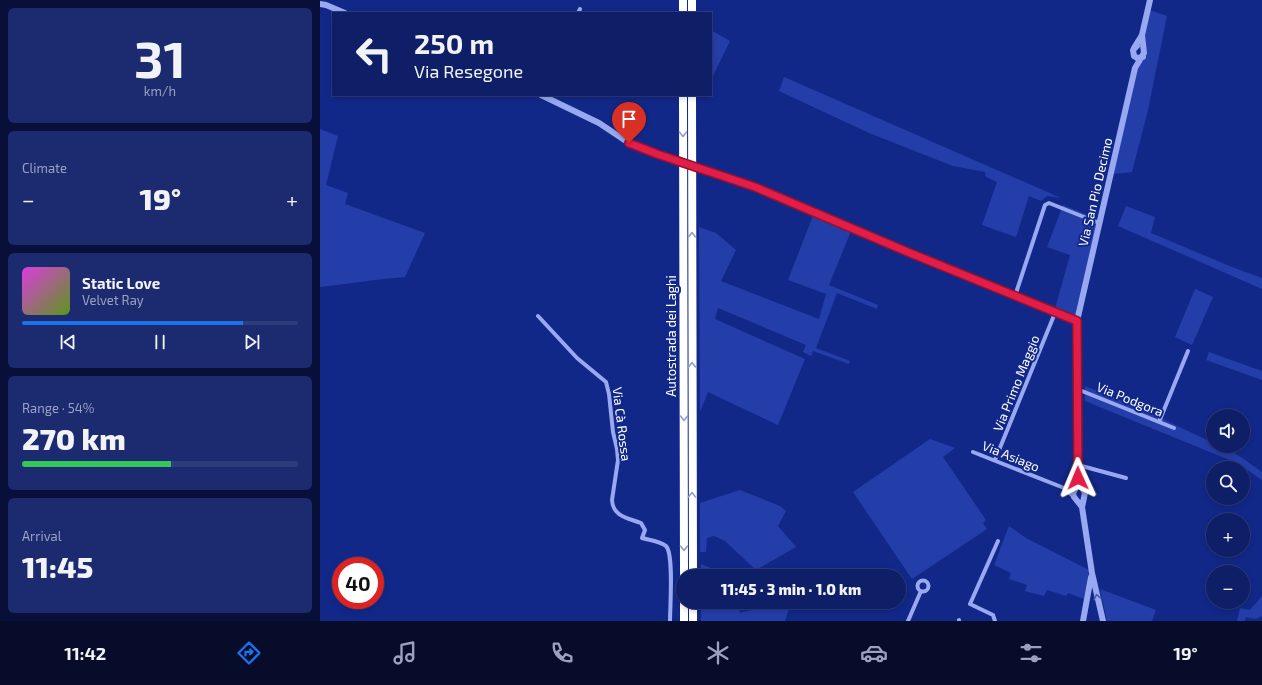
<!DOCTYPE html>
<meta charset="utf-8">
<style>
:root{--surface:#0e1e67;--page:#1c2b70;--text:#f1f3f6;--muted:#9ba2c0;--line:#2e3c7b;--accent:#1a73e8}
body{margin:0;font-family:"Exo 2",sans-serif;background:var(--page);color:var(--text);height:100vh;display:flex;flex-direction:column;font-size:15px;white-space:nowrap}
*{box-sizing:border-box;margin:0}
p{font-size:13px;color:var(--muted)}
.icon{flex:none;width:22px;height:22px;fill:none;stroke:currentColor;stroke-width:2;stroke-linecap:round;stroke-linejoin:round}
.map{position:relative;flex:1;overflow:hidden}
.side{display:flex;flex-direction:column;gap:8px;padding:8px;background:#081039;width:320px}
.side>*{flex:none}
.banner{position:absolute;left:12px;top:12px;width:380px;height:84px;border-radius:0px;box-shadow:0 2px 6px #0003,0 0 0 1px var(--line);background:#0e1e67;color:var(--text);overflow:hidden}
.controls{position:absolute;left:886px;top:409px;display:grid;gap:8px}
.controls a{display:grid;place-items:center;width:44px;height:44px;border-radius:50%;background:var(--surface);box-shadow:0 2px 6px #0003,0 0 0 1px var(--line);font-size:20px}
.speed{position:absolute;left:12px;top:557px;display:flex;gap:8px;font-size:20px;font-weight:700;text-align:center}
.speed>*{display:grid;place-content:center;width:52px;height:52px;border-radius:50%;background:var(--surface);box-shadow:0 2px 6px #0003,0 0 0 1px var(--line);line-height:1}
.speed .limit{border:6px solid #d22;background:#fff;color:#111}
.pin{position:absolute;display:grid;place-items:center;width:34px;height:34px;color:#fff;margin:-41px -17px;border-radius:50% 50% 50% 0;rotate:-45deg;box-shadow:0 0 4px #0007}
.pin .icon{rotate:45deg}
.me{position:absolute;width:44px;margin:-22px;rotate:359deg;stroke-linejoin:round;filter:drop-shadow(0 0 3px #0008)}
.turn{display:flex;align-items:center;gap:14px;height:84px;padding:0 16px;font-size:18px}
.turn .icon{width:52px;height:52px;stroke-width:2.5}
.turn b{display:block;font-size:28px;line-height:34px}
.big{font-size:30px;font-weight:800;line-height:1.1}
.side .tile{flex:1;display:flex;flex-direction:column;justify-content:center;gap:6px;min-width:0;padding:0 14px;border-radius:6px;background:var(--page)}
.side .dial{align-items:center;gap:0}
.dial b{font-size:52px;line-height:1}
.song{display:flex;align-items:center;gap:12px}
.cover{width:48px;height:48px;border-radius:6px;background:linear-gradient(135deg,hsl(300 70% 55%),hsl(90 70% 35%))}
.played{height:4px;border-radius:2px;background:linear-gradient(90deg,var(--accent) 80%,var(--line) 80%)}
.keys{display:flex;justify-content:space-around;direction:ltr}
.heat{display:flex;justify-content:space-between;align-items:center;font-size:22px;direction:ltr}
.charge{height:6px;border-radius:3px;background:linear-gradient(90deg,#34c759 54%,var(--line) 0)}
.trip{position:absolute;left:356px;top:569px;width:230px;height:40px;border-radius:20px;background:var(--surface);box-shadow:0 2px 6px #0003,0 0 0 1px var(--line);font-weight:800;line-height:40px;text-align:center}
.menu{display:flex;height:64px;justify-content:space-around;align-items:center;background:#060c29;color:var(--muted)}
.menu .icon{width:28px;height:28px}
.menu .on{color:var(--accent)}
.menu b{font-size:18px;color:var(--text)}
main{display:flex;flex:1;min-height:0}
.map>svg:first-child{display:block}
</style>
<main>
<section class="side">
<div class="tile dial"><b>31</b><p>km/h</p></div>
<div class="tile"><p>Climate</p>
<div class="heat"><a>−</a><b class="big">19°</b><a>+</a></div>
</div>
<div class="tile">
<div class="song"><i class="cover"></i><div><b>Static Love</b><p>Velvet Ray</p></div></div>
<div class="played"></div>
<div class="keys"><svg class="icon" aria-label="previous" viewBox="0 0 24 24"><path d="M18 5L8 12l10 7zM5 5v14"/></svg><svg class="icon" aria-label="pause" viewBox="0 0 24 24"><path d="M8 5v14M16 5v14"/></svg><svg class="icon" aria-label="next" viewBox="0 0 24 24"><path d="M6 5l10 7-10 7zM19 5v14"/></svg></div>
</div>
<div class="tile"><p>Range · 54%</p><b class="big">270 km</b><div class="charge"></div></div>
<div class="tile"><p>Arrival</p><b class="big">11:45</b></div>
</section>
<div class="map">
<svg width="942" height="621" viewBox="0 0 942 621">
<rect width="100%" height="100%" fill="#122889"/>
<path fill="#243ea9" d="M 830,10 L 847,16 L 828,110 L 812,172 L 793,174 Z
M 391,30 L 410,41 L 391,80 Z
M 464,77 L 741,198 L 727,196 L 721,201 L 709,196 L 696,237 L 662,225 L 677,182 L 666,177 L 665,172 L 633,166 L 549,133 L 459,91 Z
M 0,129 L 18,136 L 6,185 L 28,193 L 25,204 L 105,233 L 85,277 C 56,279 28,284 0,287 Z
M 743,205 L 778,219 L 755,317 L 735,309 L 750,255 L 727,247 Z
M 806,206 L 835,217 L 831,233 L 912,267 L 942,278 L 942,289 L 798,226 Z
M 494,213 L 531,231 L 509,285 L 558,305 L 557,309 L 517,293 L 496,348 L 530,361 L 529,364 L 493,351 L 491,356 L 483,352 L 486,345 L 398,308 L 395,319 L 485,359 L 458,425 L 388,392 L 380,412 L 379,227 L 396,233 L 416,250 L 401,281 L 499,319 L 506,294 L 468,280 Z
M 875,289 L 893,297 L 872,345 L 855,337 Z
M 889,352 L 942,371 L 942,380 L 886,360 Z
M 765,386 L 824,410 L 893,443 L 893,446 C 909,446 929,463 942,472 L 942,480 L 917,463 L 765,401 Z
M 610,439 L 635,448 L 623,457 L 666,520 L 663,523 L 667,529 L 592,579 L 533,492 Z
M 420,490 L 460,506 L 466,511 L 458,526 L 476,547 L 436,570 L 405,541 L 394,536 L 387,538 L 386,552 L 380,552 L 380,503 Z
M 689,526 L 706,538 L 769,570 L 764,599 L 748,593 L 746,596 L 727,590 L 724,596 L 705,591 L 707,585 L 689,579 L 691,573 L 674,565 Z
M 381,564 L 410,576 L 381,576 Z
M 780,589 L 836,610 L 832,621 L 787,621 Z
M 942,596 L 942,616 L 936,619 L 926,617 L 925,621 L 917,621 L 920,608 L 930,610 Z
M 381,602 L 418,602 L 420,613 L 450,605 L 450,602 L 471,602 L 465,621 L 381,621 Z"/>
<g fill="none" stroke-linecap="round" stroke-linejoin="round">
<path stroke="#98a9f1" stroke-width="4" d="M 258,13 L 260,9
M 695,296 L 725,205 L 729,203 L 779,223
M 218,316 L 257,358 L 286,382 L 289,394 L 293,432 L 297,449 L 298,460 L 292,500 C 293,517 308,518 321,523 L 325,530 L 322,538 C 329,540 340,541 346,546 C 354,554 350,607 350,621
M 757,389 L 854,428
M 839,422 L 868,351
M 653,452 L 744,488 L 753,496
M 675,460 L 735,313
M 758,465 L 806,478
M597.5 586a5.5 5.5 0 1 1 11 0a5.5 5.5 0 1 1-11 0Z
M 588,621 L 601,591
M 639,621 L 639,620
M 675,621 L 673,615 L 650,604 L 678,541"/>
<path stroke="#98a9f1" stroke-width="6" d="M 0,4 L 6,5 L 25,13
M 817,46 L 813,50 L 814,56 L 817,58 L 823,57
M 814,48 L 822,35 L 830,0
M 221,95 L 279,123 L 309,143 L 323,149 L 435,187 L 590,253 L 757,321
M 759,479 L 762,488 L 765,493 L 762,507 L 772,573 L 783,621
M 762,507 L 754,497 L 753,493 L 756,488 L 758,478 L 757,321 L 815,68 L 824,53 L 822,35
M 763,621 L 771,577"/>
<path stroke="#fff" stroke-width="8" d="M 372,0 L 372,13
M 363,13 L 363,0
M 363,95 L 364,576
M 372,95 L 373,576
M 364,602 L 364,621
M 373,602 L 373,621"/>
</g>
<defs><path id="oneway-chevron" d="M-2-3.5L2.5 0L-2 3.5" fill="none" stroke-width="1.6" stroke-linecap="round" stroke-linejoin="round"/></defs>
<g stroke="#949eca">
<use href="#oneway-chevron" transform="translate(363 134) rotate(90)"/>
<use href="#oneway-chevron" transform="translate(372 235) rotate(-90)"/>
<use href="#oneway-chevron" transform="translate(372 365) rotate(-90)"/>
<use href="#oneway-chevron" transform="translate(364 418) rotate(90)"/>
<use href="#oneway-chevron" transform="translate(372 495) rotate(-90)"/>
<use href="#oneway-chevron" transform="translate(364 548) rotate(90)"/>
</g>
<use stroke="#485cb3" href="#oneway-chevron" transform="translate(777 597) rotate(-103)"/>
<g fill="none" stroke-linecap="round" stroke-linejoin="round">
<g stroke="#92132f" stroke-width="10">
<path id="route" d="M 309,143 L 337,154 L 435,187 L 590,253 L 757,321 L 758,478"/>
</g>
<use href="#route" stroke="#e11d48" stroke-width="7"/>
</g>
<g text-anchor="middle" stroke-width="4" stroke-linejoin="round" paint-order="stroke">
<g font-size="13" fill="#fff" stroke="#122889">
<text transform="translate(775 192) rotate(-77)" y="5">Via San Pio Decimo</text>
<text transform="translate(351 336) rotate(-90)" y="5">Autostrada dei Laghi</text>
<text transform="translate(696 383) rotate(-68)" y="5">Via Primo Maggio</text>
<text transform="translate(810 399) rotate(22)" y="5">Via Podgora</text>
<text transform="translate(302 424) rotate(83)" y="5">Via Cà Rossa</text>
<text transform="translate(691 456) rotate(22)" y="5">Via Asiago</text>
</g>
</g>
</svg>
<div class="controls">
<a><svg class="icon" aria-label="sound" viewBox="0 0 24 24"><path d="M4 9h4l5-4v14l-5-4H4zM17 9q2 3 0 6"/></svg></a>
<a><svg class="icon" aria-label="search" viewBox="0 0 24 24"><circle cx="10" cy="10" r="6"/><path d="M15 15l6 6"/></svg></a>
<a>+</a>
<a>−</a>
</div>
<div class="speed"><div class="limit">40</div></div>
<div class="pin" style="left:309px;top:143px;background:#d93025"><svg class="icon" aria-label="arrive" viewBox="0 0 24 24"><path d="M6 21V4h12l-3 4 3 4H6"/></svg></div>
<svg class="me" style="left:758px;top:478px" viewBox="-20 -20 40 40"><path d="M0-17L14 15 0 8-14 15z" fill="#e11d48" stroke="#fff" stroke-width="4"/></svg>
<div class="trip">11:45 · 3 min · 1.0 km</div>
<div class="banner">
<div class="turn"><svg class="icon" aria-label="left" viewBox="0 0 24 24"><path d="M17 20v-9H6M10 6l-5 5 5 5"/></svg><div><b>250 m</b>Via Resegone</div></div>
</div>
</div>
</main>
<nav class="menu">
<b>11:42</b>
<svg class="icon on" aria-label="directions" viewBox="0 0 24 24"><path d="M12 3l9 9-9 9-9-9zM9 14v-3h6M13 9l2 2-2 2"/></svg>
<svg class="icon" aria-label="music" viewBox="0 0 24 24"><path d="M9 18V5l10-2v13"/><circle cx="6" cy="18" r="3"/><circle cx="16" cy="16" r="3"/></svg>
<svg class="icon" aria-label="phone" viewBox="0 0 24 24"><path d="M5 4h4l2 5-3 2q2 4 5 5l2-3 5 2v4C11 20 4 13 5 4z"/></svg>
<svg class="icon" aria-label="climate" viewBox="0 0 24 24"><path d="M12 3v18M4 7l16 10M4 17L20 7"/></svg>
<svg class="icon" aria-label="car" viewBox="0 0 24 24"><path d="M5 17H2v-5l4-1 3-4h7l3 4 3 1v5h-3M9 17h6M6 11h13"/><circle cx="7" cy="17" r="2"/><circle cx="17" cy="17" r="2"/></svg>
<svg class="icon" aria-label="filters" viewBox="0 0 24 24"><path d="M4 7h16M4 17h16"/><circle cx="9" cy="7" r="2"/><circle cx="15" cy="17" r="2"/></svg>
<b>19°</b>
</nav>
